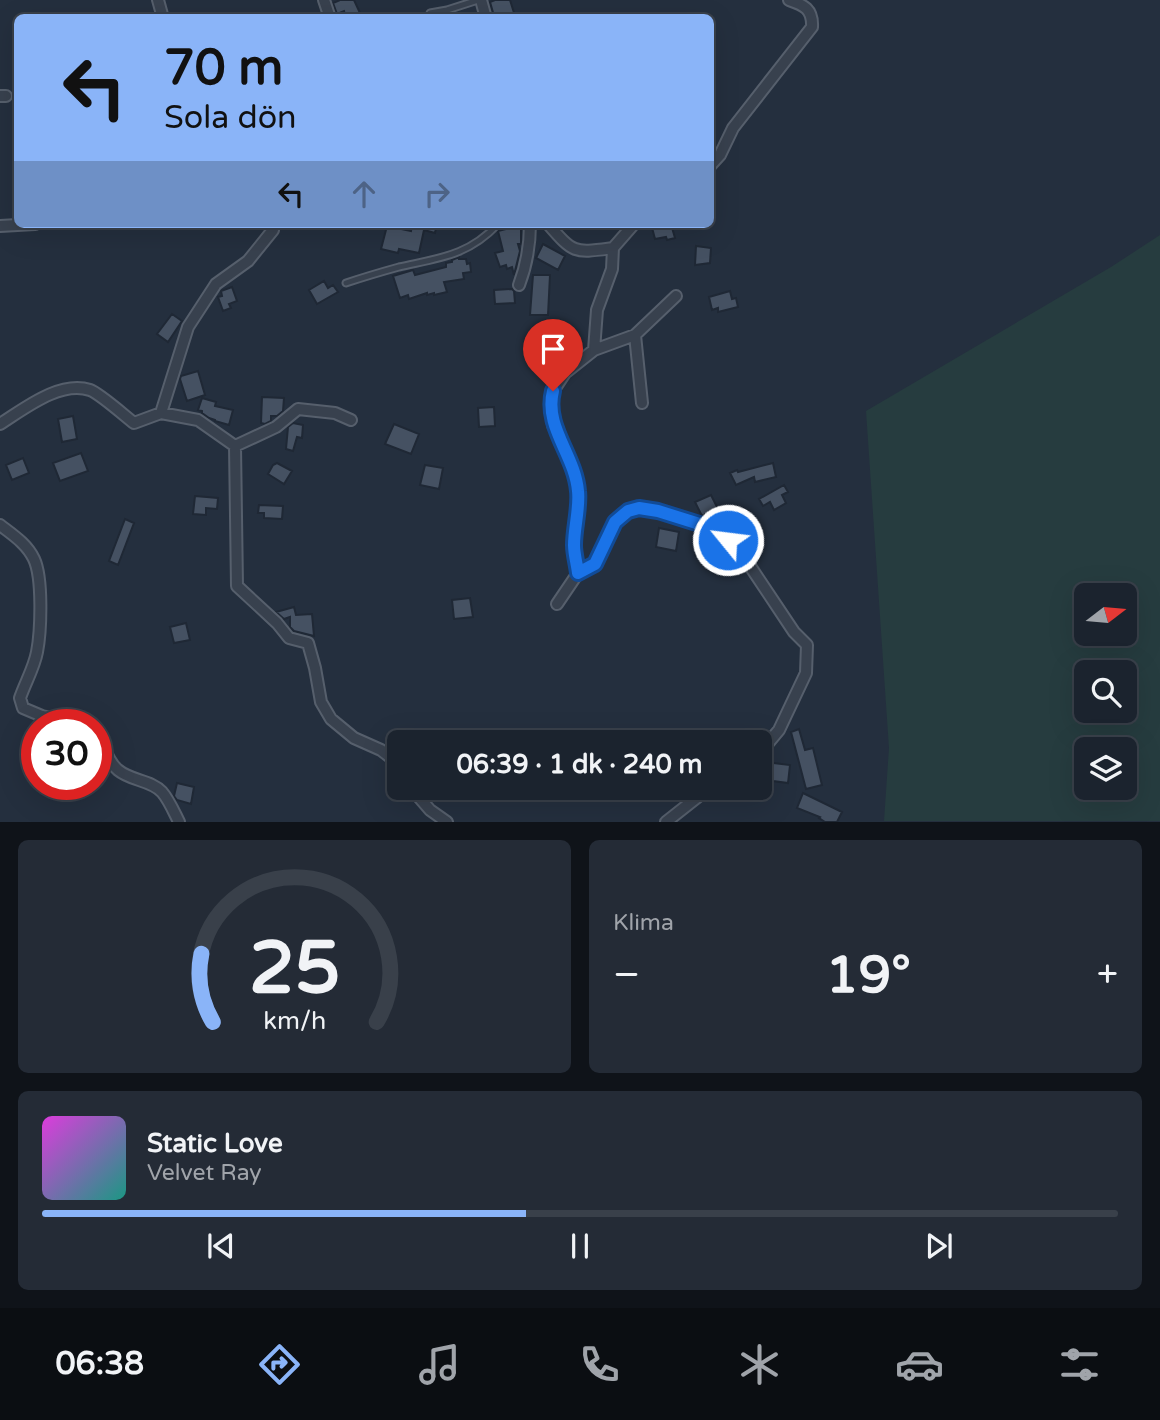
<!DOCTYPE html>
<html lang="tr">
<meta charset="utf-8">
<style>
:root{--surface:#1b232e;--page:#242b36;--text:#f1f3f6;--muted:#a0a4aa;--line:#39404a;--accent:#8ab4f8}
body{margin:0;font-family:"Varela Round",sans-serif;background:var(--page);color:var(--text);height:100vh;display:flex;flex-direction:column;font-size:26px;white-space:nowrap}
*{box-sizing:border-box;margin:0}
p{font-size:23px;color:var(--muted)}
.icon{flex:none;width:38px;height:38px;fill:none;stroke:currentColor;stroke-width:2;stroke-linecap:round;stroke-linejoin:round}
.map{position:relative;height:822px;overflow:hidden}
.sheet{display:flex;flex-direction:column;gap:18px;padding:18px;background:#0f1319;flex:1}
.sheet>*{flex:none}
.hud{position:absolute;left:14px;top:14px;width:700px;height:214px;border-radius:10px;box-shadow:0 7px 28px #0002,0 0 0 2px var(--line);background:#8ab4f8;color:#111;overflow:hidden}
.needle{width:46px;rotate:74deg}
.tools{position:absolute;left:1074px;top:583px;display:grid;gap:14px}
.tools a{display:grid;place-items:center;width:63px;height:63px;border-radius:10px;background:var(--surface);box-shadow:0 7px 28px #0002,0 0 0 2px var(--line);font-size:35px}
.speed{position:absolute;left:21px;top:709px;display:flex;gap:14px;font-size:35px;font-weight:700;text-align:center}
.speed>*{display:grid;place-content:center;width:91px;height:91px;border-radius:50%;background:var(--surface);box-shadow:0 7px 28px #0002,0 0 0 2px var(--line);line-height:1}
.speed .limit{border:10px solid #d22;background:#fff;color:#111}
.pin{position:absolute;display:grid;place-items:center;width:60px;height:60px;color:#fff;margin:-72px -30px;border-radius:50% 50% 50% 0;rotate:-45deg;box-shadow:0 0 7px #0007}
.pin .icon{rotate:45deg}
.me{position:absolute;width:77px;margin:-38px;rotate:299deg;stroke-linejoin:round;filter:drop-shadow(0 0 5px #0008)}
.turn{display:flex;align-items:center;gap:24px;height:147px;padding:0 35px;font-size:32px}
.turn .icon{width:91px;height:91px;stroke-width:2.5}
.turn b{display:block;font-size:49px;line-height:60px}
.lanes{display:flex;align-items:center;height:66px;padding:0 35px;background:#0003;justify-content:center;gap:35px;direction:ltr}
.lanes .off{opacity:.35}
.big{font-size:52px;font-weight:700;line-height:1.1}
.sheet .card{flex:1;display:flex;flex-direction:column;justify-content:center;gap:10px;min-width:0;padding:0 24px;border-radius:10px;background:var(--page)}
.sheet .dial{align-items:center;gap:0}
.dial svg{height:182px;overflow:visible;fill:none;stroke:var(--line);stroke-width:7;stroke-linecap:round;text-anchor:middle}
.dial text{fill:var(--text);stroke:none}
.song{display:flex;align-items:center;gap:21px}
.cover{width:84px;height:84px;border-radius:10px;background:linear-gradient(135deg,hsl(300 70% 55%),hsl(170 70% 35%))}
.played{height:7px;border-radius:4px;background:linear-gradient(90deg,var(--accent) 45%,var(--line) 45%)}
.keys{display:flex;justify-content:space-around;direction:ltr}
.heat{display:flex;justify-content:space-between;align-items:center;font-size:38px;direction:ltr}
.sheet .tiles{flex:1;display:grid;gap:18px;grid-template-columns:1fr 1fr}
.card:last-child{grid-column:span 2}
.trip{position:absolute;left:387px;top:730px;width:385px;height:70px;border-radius:10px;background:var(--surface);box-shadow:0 7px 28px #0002,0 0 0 2px var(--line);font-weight:700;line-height:70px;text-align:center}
.dock{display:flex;height:112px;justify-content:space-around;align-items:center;background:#0b0e12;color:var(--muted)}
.dock .icon{width:49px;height:49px}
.dock .active{color:var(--accent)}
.dock b{font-size:32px;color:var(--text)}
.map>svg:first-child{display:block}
</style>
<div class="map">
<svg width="1160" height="822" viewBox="0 0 1160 822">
<rect width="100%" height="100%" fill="#242f3e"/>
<path fill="#263c3f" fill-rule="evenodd" d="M 1160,235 L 1160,821 L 884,821 L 889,748 L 866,411 L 1111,267 ZM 1087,595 L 1125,595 L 1125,634 L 1087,634 ZM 1087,672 L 1125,672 L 1125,710 L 1087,710 ZM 1087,749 L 1125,749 L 1125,788 L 1087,788 Z"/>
<path fill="#455162" stroke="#1f2835" stroke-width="2" d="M 340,0 L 354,0 L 360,13 L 348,18 L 346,18 L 344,11 L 337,14 L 333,3 Z
M 495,0 L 510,0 L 515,16 L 508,18 L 496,18 L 496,15 L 494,16 L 490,2 Z
M 412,224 L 437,224 L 435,233 L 424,230 L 419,253 L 399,249 L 398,253 L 381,249 L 387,226 L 411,231 Z
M 651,224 L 671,224 L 675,238 L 667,240 L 666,237 L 655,239 Z
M 521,225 L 521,244 L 518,244 L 520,251 L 514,275 L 512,267 L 507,269 L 506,265 L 500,267 L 495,253 L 503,251 L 498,231 Z
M 543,244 L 565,256 L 558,270 L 536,258 Z
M 696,246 L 711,248 L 710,263 L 695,265 Z
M 459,257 L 459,259 L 466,259 L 467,264 L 470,263 L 471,272 L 463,273 L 464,279 L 444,282 L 447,292 L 434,295 L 434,293 L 427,295 L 427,293 L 409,299 L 408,295 L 400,298 L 393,276 L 413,270 L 415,275 L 446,267 L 446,263 L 452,262 L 452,260 Z
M 533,275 L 550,275 L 548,315 L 530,315 Z
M 324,281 L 328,288 L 333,285 L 338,292 L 317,304 L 309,290 Z
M 232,287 L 237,301 L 229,304 L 231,308 L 223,311 L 218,297 L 222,296 L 221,291 Z
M 512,289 L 514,291 L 515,303 L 495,304 L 494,290 Z
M 730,291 L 732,299 L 736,298 L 738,307 L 718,312 L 718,308 L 712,310 L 709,297 Z
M 172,314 L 182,321 L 168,342 L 157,334 Z
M 198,371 L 205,395 L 187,401 L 180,379 L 181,376 Z
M 262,397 L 284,398 L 283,411 L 277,416 L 271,416 L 271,421 L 265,424 L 261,423 Z
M 202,398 L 216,402 L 215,406 L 233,410 L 229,425 L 215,421 L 215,420 L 209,418 L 202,413 L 202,411 L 198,410 Z
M 494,407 L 495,426 L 479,427 L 478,408 Z
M 73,416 L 77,439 L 62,442 L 58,419 Z
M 293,423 L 303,425 L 302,438 L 297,437 L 293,451 L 286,449 L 288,427 Z
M 394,424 L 419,434 L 411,454 L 385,444 Z
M 81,453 L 88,471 L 60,481 L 53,463 Z
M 23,458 L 29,473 L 12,480 L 6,465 Z
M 277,463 L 292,471 L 284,484 L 268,474 L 273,465 Z
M 773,463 L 776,477 L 755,482 L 754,477 L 736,485 L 730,473 L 737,470 L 738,472 Z
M 425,465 L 443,468 L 439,489 L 420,485 Z
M 784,485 L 788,492 L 782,495 L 786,503 L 774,510 L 770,502 L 763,506 L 759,499 Z
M 711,495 L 718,509 L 702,516 L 695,502 Z
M 195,496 L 218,498 L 217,509 L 206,508 L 206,515 L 193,514 Z
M 259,505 L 283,506 L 282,519 L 264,518 L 264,513 L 258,513 Z
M 746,512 L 757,532 L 743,540 L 731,520 Z
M 125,519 L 134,523 L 118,565 L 109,561 Z
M 659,528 L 679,532 L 676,551 L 656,547 Z
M 701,543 L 718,555 L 712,566 L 695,555 Z
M 470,598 L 473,617 L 454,619 L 452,600 Z
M 294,607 L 296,615 L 312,614 L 314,636 L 294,631 L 290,627 L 290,617 L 284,619 L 276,612 Z
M 186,623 L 190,640 L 174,643 L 170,627 Z
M 799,729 L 805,750 L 813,748 L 822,785 L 806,789 L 791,732 Z
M 742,732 L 742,742 L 715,742 L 714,734 Z
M 765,762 L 790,765 L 788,783 L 773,781 L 773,779 L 761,776 Z
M 177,783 L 194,787 L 191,804 L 177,800 L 174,796 Z
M 803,793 L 842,812 L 837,822 L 825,822 L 819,818 L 820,817 L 797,808 Z"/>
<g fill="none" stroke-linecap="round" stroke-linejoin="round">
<g stroke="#565f6c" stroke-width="9">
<path id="lane" d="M 430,13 L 447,10 L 478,0
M 346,283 C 364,277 381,272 399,267 C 439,258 468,256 498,224"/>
</g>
<g stroke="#565f6c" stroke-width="14">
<path id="street" d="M 158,0 L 163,18
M 324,0 L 330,18
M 481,0 L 486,18
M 0,96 L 6,96
M 710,166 L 720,155 L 733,128 L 812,27 C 813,9 804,5 789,0
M 548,224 C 574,254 574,253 613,248
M 0,226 L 35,224
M 519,285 C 527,264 530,246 530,224
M 594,350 L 597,310 L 612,269 L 613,248 L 634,224
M 642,403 L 635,335 L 676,296
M 161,413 L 188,327 L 216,284 L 248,261 L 273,230 L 274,224
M 0,424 C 24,409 60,380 90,390 C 99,393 125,416 134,423 L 161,413 L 198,420 L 235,446 L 237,586 L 277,623 L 289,638 L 308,643 L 315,668 L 321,702 L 331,719 L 354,738 L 381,750 L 390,757 L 399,768
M 235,446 L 276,427 L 298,409 L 335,413 L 351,420
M 0,525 C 13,535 27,544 34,559 C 43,578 41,631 37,652 C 34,668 25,683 20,698 L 23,708 L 42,716 L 79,724
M 578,573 L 574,549 L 578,491 L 571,461 L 553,425 L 550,403 L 553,391 L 565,373 L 594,350 L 635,335
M 557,604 L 578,573 L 595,564 L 616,522 L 628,511 L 639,508 L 658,511 L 709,527 L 728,540 L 746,560 L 794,632 L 807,645 L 806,673 L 779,730 L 764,748 L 760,750
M 96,732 C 104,744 106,760 118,770 C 131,781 151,780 162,792 C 169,800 174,812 179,822
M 411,788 L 430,810 L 447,822
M 666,822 L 709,788"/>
</g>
<use href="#lane" stroke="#38414e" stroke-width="5"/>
<use href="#street" stroke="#38414e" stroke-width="10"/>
</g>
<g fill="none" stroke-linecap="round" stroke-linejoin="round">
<g stroke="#114b97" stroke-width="18">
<path id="route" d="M 553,391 C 544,427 575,455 578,491 C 580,507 574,528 574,545 C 574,554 577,564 578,573 L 595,564 L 615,522 L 628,511 L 639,508 L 658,511 L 709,527 L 728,540"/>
</g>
<use href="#route" stroke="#1a73e8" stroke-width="12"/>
</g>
</svg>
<div class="tools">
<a><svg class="needle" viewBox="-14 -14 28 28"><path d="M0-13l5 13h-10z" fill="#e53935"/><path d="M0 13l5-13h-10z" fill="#a0a4aa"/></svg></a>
<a><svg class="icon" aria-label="search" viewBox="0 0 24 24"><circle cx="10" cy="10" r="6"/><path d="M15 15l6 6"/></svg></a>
<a><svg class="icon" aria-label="layers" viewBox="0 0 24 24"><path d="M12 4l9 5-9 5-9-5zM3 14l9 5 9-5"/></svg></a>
</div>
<div class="speed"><div class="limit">30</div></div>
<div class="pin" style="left:553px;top:391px;background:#d93025"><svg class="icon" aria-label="arrive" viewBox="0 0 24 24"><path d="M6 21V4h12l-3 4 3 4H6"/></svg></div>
<svg class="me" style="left:728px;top:540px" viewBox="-20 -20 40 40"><circle r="17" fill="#1a73e8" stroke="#fff" stroke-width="3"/><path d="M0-11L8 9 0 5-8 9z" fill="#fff"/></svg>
<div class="trip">06:39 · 1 dk · 240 m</div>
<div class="hud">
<div class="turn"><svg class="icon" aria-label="left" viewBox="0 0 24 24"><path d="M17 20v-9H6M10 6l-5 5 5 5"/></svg><div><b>70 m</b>Sola dön</div></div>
<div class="lanes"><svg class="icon" aria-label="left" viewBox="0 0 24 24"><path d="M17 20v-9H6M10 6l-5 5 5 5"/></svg><svg class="icon off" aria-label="ahead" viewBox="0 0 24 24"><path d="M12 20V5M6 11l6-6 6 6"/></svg><svg class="icon off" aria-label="right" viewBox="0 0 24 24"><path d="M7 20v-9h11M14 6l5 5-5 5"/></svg></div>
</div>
</div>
<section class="sheet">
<div class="tiles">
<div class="card dial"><svg viewBox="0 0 100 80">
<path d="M14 69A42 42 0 1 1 86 69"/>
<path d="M14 69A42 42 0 0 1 9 39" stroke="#8ab4f8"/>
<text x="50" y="56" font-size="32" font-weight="700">25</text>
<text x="50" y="72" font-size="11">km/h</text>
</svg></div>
<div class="card"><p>Klima</p>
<div class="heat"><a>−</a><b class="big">19°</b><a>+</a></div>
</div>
<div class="card">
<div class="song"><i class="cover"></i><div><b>Static Love</b><p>Velvet Ray</p></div></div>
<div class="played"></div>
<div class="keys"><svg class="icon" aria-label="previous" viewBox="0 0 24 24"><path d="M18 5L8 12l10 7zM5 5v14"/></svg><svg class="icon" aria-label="pause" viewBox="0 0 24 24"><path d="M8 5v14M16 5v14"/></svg><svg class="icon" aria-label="next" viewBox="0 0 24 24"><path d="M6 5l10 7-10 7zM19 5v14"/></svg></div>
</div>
</div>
</section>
<nav class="dock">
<b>06:38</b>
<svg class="icon active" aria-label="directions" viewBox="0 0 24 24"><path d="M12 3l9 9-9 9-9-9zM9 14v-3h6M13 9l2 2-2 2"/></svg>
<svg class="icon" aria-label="music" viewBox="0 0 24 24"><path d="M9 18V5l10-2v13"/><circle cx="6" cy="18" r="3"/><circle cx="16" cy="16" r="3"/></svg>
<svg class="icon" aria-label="phone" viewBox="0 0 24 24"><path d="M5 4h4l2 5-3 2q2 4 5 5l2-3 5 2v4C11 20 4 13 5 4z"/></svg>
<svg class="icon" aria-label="climate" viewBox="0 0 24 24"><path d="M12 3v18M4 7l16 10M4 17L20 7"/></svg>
<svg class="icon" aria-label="car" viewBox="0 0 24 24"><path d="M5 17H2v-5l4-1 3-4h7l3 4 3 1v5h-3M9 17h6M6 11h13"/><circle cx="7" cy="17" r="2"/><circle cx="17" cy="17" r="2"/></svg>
<svg class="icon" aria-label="filters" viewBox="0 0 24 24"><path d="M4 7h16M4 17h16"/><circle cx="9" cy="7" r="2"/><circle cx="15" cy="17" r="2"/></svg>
</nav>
